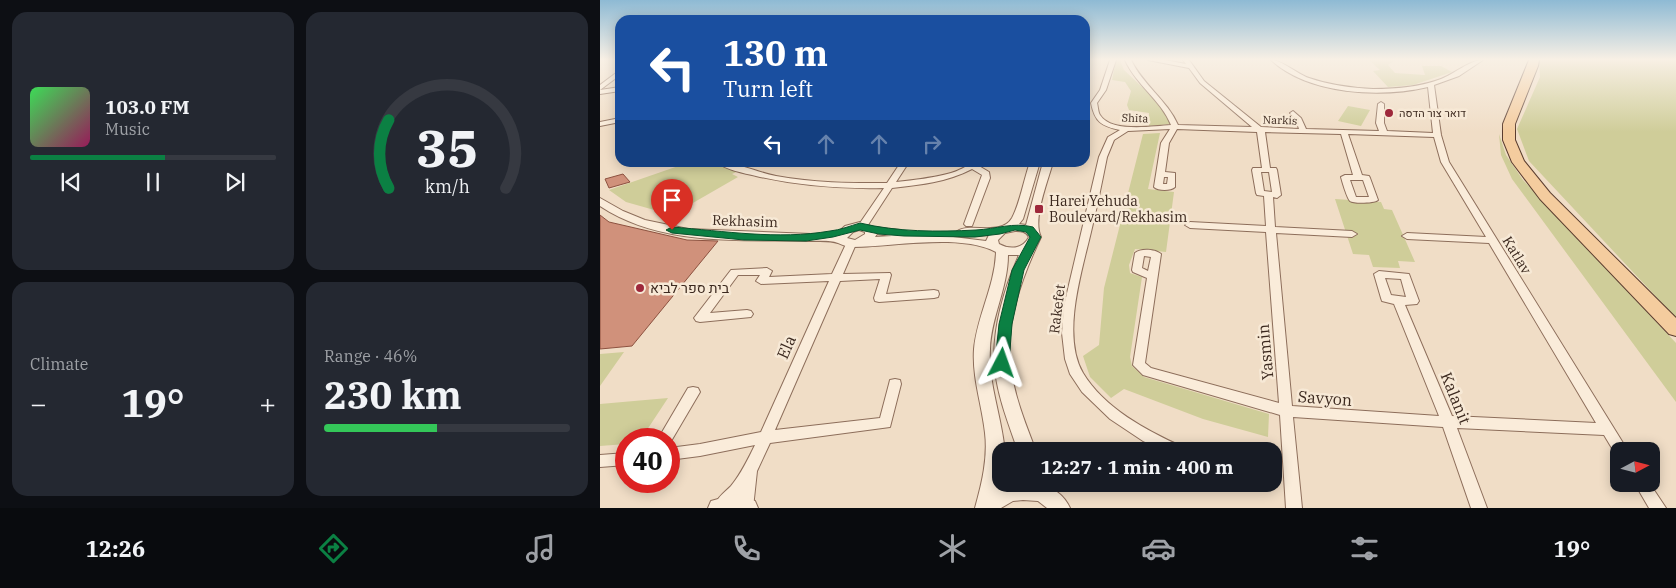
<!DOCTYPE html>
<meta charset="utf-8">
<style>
:root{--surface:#171b24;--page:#242831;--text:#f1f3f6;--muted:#9ea1a6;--line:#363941;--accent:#0b8043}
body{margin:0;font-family:"IBM Plex Serif",Heebo,serif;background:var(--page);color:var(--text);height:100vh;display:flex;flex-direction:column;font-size:19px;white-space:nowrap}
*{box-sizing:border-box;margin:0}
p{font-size:16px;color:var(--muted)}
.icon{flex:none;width:28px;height:28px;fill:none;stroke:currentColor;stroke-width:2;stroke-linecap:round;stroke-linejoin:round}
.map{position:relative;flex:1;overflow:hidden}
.drawer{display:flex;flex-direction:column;gap:12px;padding:12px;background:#0d0f14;width:600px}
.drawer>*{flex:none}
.top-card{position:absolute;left:15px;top:15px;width:475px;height:152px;border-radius:15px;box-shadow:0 2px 12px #0003;background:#1a4fa0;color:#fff;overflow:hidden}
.needle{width:32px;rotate:83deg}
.controls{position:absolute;left:1010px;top:442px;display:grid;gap:10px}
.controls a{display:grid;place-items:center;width:50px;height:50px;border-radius:10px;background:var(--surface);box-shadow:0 2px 12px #0003;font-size:25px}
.speed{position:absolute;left:15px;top:428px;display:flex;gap:10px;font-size:25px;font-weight:700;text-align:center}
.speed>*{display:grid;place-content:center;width:65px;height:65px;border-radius:50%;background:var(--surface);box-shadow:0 2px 12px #0003;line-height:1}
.speed .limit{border:8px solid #d22;background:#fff;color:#111}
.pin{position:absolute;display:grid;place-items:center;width:42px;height:42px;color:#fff;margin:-51px -21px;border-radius:50% 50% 50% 0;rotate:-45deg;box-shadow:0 0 5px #0007}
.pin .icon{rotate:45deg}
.me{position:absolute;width:55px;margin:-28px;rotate:4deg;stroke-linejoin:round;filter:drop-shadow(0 0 4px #0008)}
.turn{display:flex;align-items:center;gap:18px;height:105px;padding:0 25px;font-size:22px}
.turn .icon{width:65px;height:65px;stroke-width:2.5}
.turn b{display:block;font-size:35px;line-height:42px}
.lanes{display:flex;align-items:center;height:48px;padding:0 25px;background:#0003;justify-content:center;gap:25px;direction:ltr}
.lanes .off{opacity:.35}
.big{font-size:38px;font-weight:700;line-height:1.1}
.drawer .widget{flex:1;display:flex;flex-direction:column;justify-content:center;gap:8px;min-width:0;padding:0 18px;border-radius:15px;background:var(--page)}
.drawer .dial{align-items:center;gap:0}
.dial svg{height:130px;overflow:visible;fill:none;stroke:var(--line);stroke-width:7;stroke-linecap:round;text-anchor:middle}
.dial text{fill:var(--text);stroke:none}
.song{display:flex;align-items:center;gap:15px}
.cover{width:60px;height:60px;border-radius:8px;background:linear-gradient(135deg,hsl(130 70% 55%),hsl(330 70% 35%))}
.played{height:5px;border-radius:2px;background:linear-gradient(90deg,var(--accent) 55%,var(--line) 55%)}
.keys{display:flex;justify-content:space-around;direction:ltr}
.heat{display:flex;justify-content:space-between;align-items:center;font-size:28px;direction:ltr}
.charge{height:8px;border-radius:4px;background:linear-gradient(90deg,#34c759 46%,var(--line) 0)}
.drawer .tiles{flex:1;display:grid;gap:12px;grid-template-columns:repeat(2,1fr)}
.trip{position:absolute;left:392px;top:442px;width:290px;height:50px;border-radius:15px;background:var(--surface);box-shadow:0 2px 12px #0003;font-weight:700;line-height:50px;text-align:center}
.dock{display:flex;height:80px;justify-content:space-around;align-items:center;background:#090b0e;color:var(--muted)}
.dock .icon{width:35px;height:35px}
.dock .on{color:var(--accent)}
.dock b{font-size:22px;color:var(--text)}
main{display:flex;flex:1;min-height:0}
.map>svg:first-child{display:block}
</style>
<main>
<section class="drawer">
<div class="tiles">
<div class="widget">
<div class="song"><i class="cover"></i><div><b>103.0 FM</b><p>Music</p></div></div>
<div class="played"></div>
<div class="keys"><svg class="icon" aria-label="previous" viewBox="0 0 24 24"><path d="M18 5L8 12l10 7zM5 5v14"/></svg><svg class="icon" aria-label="pause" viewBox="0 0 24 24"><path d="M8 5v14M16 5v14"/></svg><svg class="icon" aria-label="next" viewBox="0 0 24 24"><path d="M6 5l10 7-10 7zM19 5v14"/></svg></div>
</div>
<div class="widget dial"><svg viewBox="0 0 100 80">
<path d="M14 69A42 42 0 1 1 86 69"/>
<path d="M14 69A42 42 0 0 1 14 27" stroke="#0b8043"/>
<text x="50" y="56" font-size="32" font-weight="700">35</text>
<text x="50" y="72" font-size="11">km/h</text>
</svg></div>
<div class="widget"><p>Climate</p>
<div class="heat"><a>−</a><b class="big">19°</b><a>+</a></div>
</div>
<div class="widget"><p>Range · 46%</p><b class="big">230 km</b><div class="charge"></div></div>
</div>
</section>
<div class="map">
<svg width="1076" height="508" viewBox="0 0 1076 508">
<rect width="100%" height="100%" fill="#f0ddc6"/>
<path fill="#cfcd99" d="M 516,60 L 520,60 L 524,70 L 556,100 L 572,124 L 549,126 L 549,113 L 529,110 L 527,105 L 531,91 L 525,82 L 512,80 Z
M 769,60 L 795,60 L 788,65 L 795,73 L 825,75 L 822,66 L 841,66 L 852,72 L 813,85 L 788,87 L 773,71 L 780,70 Z
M 939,60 L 1076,60 L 1076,318 L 929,161 L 917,129 L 940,77 Z
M 748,106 L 770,110 L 761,126 L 738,121 Z
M 560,133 L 548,189 L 574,192 L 566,252 L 535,249 L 529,265 L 530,273 L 542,277 L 530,357 L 532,366 L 544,377 L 669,414 L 668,437 L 603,419 L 524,389 L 511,398 L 490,377 L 483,356 L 499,345 L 504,288 L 543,134 Z
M 899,134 L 906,155 L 923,180 L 1076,343 L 1076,402 L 912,179 L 901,155 Z
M 87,163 L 156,163 L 132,174 L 138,177 L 72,215 L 26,202 L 9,190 Z
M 735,199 L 781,202 L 784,209 L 792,210 L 815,262 L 798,261 L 800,268 L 773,267 L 769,255 L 753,254 Z
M 24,352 L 0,386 L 0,354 Z
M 68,398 L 41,439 L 26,439 L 26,444 L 0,446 L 0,404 Z"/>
<path fill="#d0917b" stroke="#8d5240" d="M 23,174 L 30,182 L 9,188 L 5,179 Z
M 0,215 L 9,222 L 87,240 L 118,241 L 32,346 L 0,349 Z"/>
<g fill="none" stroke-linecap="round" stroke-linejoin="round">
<g stroke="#8d6e5b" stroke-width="2">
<path id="minor" d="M 510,60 L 516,60 L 506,90 L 497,103 C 498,106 498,112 500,115 C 511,133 553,126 571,125 C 561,100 536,85 525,60 L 531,60 C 543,85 567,100 578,125 L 652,127 L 600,83 L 589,68 L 548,60 L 565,60 L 586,64 L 583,60 L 589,60 L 604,81 L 661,127 L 699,129 L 696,120 L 690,113 L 693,111 L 701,118 L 706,129 L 779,131 L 776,123 L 778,104 L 781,102 L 784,104 L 784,123 L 787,131 L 833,133 L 828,87 C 781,98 709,95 671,60 C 682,60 697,74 709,78 C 729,85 752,88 773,89 C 796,89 820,87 841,79 C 854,74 870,60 883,60 L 859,76 L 834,85 L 841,135 L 849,162 L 1028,451 L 1019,451 L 1019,456 L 1016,455 L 1004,435 L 857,428 L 887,508 L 871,508 L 843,427 L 693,417 L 702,508 L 686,508 L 680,415 L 543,375 L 533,365 L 547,278 L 533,272 L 532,270 L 535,253 C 541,248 555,249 561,254 L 545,363 L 551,368 L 679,403 L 666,232 L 590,228 L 585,225 L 590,222 L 666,226 L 664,196 L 657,195 L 656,193 L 652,170 L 653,168 L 662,168 L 657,132 L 577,129 L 569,143 L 565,172 L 575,173 L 575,187 C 571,191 558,191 554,187 L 561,143 L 570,129 L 528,131 L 514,140 L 507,157 C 502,182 497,207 491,232 C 482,271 461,335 483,373 C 504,408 547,431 583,447 L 585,451 L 564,451 L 543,441 L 510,419 L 482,392 L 470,374 L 465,359 L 462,333 L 464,306 L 499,157 L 508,137 L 520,130 C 501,126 495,122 491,103 L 500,90 ZM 665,132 L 741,134 L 753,175 L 745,175 L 741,177 C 742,181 747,198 750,201 C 754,204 775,203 778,200 L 770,178 L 769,176 L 762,175 L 748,134 L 834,137 L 841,162 L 886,237 L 807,233 L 802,236 L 807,239 L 889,243 L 996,423 L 852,416 L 805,305 L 817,304 L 819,301 L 809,274 L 779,271 L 774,274 L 781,298 L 782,301 L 794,304 L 839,416 L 692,406 L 676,233 L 752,237 L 757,234 L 752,231 L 675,227 L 673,197 L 677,198 L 681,195 L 677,170 L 676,168 L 670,168 ZM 661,172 L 669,172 L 672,192 L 664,191 ZM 564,177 L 568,177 L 567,184 L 563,184 ZM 750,180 L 763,180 L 769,197 L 756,197 ZM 544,256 L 551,257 L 548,271 L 542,268 ZM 785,278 L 801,279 L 806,297 L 791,295 Z
M 20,70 L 20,75 L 0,90 L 0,85 Z
M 20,118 L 20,122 L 0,126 L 0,122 Z
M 116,162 C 136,162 156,172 176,176 C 213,183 250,183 287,183 L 301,162 L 309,162 L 296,182 C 315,180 333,178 351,173 C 365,169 369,162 385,162 L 379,166 L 389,172 L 390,178 L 372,226 L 366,226 L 364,224 L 382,175 L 372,169 C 347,182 320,185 292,188 L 266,228 L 263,229 L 258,226 L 284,188 C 241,189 199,186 156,176 C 143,173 127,170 116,162 Z
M 251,241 L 256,244 L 243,274 L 290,273 L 291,275 L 286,294 L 334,290 L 338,291 L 339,294 L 338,297 L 334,298 L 279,302 L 275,301 L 274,298 L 280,279 L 240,281 L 175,430 L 280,418 L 289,384 L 290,380 L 295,379 L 300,380 L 301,384 L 290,427 L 170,443 L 157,471 L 153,508 L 139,508 L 140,498 L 130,508 L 117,508 L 115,504 C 119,496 125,492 131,486 C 141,474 148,459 155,445 L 100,456 L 69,460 L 69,448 L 100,444 L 161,432 L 229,281 L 161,284 L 156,281 L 160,275 L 138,275 L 110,313 L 147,310 L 151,311 L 153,314 L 151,317 L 100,322 L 96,321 L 94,318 L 131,270 L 167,268 L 172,271 L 169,277 L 232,274 L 246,244 Z
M 93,387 L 98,388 L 100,392 L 70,443 L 69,444 L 69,439 L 58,439 L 88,388 Z
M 26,453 L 26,465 L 0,467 L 0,455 Z
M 1035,484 L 1050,484 L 1066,508 L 1049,508 Z"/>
</g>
<g stroke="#8d6e5b" stroke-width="2">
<path id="tertiary" d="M 20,87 L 20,91 L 0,94 L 0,90 Z
M 430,162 L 440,162 L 423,219 L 419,224 L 426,225 L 443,162 L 453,162 C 448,181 432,220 441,237 C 422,277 404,324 411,370 C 415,398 426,425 436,451 L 418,451 C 409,425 398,398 395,370 C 391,332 404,289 419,255 L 408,255 C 408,288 391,317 390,349 C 388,381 400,412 404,444 L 404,451 L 401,451 L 399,489 C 424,479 458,481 470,508 L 447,508 L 438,501 L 423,500 L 413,501 L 401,508 L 375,508 C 382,483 388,458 385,433 C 382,405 372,378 374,349 C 377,316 395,286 396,252 C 360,233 292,247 252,247 C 247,247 243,245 238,243 C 230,240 220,241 211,241 C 140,239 62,247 0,206 L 0,198 L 23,211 L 45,220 L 88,229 L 235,235 L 245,226 L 260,222 L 273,227 L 300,230 L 302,233 L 299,236 L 345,236 L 386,241 L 389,235 L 361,237 L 355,233 C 367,220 400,238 412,218 C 420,203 424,179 430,162 ZM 259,230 L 265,232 L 265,234 L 255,240 L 247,238 L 253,232 ZM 415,231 C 421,231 426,231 429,237 C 423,249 410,250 399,244 L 398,240 L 405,233 ZM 277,234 L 292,236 L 275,237 Z
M 136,494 L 155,501 L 158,508 L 108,508 L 111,501 Z"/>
</g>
<g stroke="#5b3d2f" stroke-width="2">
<path id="primary" d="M 929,60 L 939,60 L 938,66 L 915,124 L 915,140 L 924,161 L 950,193 L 1076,318 L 1076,336 L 1069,334 L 940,199 L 912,162 L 903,140 L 903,124 Z"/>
</g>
<use href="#minor" fill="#faecda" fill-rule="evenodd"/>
<use href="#tertiary" fill="#faecda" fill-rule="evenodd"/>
<use href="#primary" fill="#f4cc9e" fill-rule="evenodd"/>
</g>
<linearGradient id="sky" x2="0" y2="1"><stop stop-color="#8ebad4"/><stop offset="0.45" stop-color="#f8f0e5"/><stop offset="1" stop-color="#f8f0e5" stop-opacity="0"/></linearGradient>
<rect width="1076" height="132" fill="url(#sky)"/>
<path fill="#0b8043" stroke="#07532c" d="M 260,223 C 297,232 338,232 376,230 C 396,229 413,222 433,227 L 441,237 L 424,270 L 412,324 L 409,363 L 407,367 L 402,368 L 397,367 L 395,363 L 399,324 L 412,270 L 430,237 L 426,232 L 415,230 L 400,234 L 375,237 L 304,236 L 279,234 L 260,230 L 233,237 L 206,241 L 144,240 L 72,233 L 66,230 L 72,227 C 124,231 178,240 230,231 C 240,230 250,226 260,223 Z"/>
<g fill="#9e283b" stroke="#f7e9d6" stroke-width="2">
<circle cx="789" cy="113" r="5"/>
<rect x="434" y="204" width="10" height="10" rx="2.5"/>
<circle cx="40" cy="288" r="5"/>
</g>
<g text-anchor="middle" stroke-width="5" stroke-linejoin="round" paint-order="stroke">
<g font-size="11" fill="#3c291f" stroke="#f7e9d6" text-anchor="start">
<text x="799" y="117">דואר צור הדסה</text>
</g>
<g font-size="11" fill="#3c291f" stroke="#f7e9d6">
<text transform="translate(535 118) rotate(2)" y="4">Shita</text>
<text transform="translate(680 120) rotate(2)" y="4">Narkis</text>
</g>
<g font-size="14" fill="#3c291f" stroke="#f7e9d6" text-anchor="start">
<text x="449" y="206">Harei Yehuda<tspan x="449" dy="16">Boulevard/Rekhasim</tspan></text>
<text x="50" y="293">בית ספר לביא</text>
</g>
<g font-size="14" fill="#3c291f" stroke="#f7e9d6">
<text transform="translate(145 221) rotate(2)" y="5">Rekhasim</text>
<text transform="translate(917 255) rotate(59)" y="5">Katlav</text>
<text transform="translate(457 309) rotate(-83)" y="5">Rakefet</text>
</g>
<g font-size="16" fill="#3c291f" stroke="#f7e9d6">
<text transform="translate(186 347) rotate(-66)" y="6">Ela</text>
<text transform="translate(665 352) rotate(-95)" y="6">Yasmin</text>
<text transform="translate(725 398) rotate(4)" y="6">Savyon</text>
<text transform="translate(856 398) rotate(68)" y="6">Kalanit</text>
</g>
</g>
</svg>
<div class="controls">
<a><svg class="needle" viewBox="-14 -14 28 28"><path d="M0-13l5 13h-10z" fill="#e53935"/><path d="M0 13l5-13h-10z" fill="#9ea1a6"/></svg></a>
</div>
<div class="speed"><div class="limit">40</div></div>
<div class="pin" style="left:72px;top:230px;background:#d93025"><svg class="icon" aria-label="arrive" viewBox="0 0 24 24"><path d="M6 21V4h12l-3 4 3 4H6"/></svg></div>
<svg class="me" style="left:402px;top:363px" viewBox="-20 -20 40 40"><path d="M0-17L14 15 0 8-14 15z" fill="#0b8043" stroke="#fff" stroke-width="4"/></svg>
<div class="trip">12:27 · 1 min · 400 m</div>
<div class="top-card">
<div class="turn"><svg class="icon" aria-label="left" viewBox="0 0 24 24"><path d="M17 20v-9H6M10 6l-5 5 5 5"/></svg><div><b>130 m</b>Turn left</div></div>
<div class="lanes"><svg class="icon" aria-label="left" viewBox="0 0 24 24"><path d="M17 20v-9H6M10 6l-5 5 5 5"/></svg><svg class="icon off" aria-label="ahead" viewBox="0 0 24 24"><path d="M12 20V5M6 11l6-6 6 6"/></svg><svg class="icon off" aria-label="ahead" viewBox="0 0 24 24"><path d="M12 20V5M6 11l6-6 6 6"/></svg><svg class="icon off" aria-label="right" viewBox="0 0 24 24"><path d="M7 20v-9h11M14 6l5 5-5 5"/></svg></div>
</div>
</div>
</main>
<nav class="dock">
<b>12:26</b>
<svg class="icon on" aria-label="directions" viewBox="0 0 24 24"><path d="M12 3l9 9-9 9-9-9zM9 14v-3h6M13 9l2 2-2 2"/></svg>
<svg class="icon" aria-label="music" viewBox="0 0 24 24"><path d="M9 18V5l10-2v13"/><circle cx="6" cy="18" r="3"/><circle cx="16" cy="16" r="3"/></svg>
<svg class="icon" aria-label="phone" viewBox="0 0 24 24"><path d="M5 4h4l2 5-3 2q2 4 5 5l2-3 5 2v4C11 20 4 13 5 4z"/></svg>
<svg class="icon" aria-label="climate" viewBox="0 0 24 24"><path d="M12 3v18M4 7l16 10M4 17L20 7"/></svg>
<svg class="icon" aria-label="car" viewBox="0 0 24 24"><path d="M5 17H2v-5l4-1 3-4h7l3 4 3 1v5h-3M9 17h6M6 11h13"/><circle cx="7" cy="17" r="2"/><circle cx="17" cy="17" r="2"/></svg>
<svg class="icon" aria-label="filters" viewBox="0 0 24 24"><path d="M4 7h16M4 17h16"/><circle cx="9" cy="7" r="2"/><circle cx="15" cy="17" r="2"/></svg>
<b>19°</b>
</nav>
